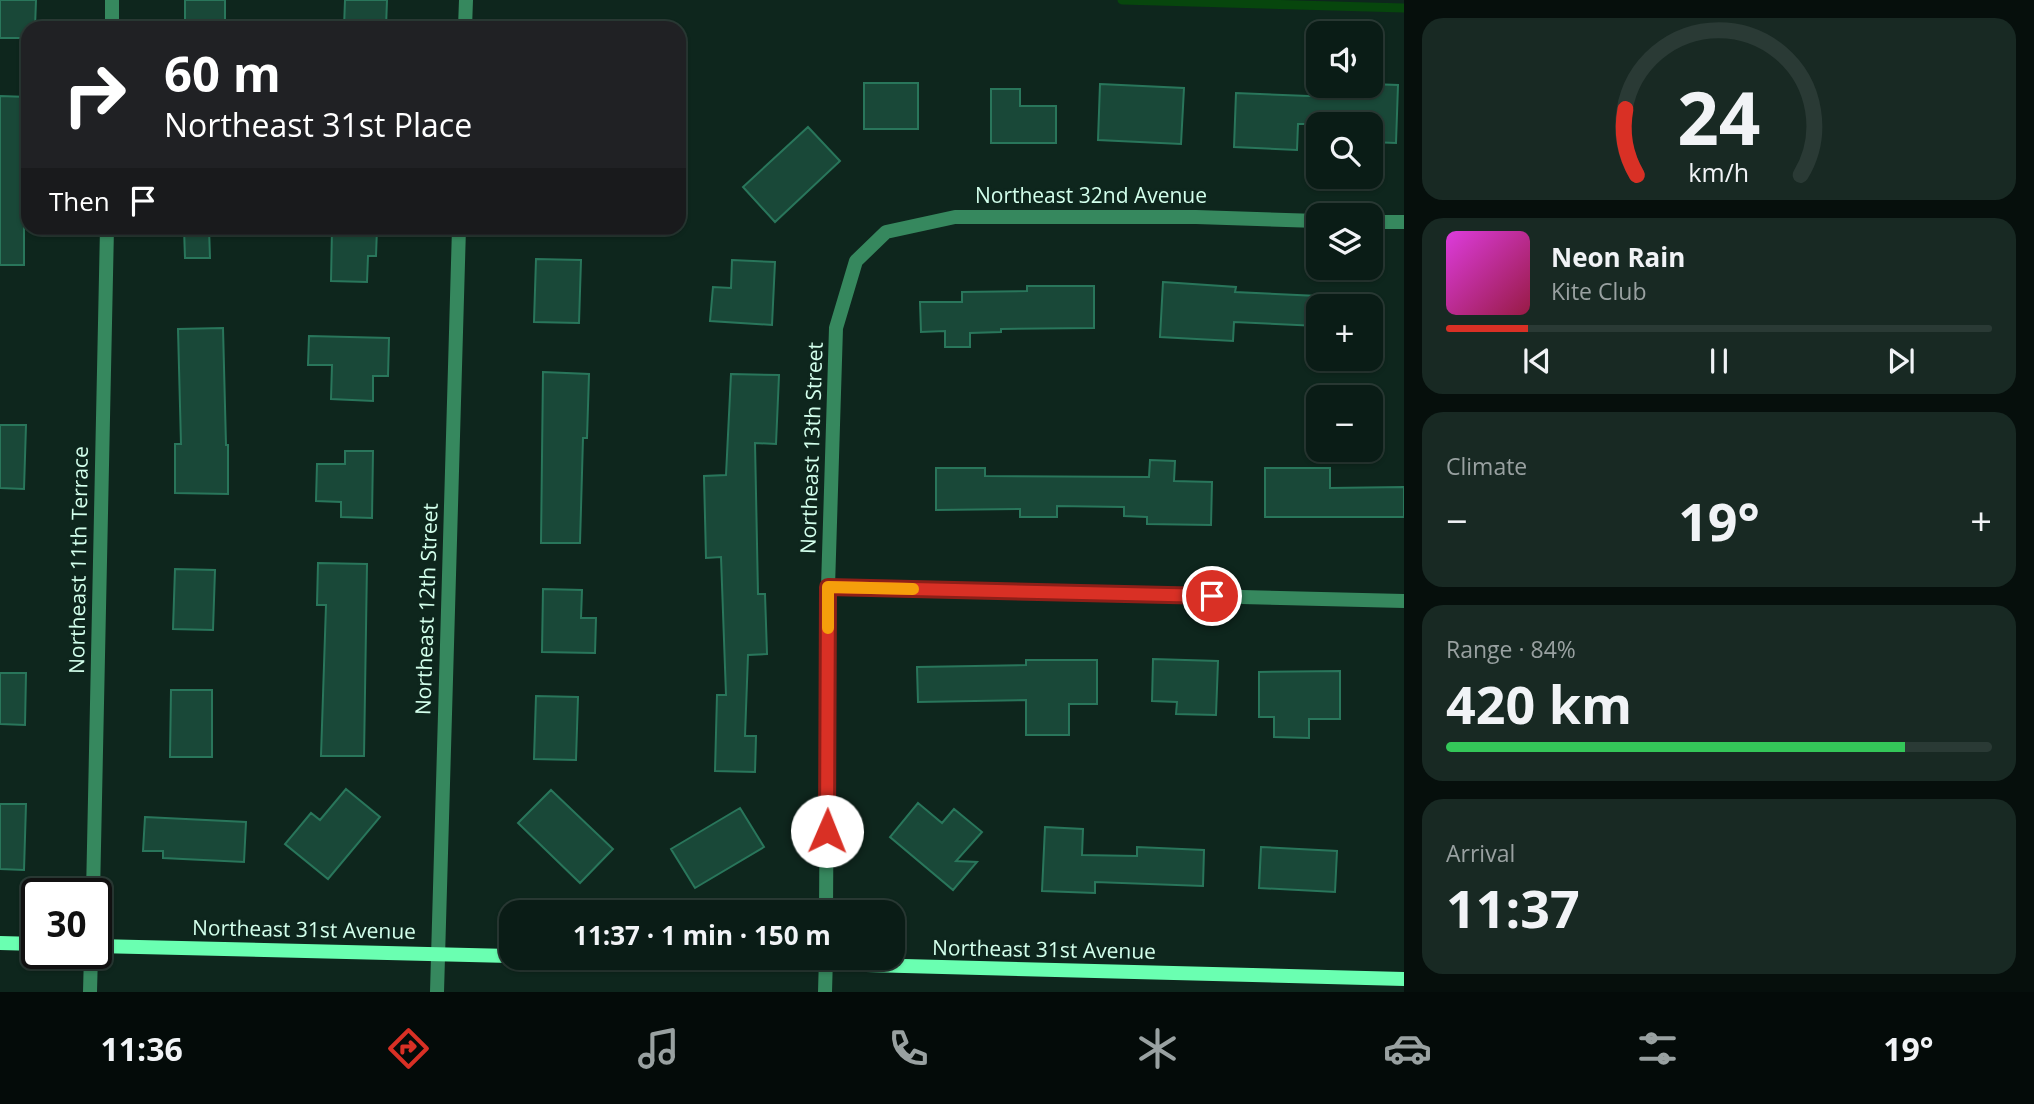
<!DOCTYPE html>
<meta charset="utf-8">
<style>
:root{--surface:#0a1c16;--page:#182923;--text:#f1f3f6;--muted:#99a1a1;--line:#2a3a35;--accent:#d93025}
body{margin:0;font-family:"Open Sans",sans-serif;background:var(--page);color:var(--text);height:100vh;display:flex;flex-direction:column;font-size:26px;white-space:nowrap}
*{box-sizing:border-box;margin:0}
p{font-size:23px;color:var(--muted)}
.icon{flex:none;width:38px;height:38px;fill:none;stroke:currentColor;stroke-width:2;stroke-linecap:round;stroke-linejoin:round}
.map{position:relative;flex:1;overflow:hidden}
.drawer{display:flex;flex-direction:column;gap:18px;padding:18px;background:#060f0c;width:630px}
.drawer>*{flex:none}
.top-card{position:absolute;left:21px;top:21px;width:665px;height:214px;border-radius:21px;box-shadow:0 2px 5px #0004,0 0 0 2px var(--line);background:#202124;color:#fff;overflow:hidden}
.buttons{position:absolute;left:1306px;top:21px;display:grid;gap:14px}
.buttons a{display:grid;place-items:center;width:77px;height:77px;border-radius:14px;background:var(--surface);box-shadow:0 2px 5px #0004,0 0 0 2px var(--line);font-size:35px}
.speed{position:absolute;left:21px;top:878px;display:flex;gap:14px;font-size:35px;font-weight:700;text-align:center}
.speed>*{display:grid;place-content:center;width:91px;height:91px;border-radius:50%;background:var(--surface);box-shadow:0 2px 5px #0004,0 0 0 2px var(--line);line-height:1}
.speed .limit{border:4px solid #111;border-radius:10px;background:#fff;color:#111}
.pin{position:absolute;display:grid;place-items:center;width:60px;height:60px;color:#fff;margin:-30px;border:4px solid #fff;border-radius:50%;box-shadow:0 2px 7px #0007}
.me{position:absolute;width:77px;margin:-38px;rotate:1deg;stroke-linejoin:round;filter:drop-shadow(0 0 5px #0008)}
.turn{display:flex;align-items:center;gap:24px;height:147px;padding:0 28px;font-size:32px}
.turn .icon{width:91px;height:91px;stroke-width:2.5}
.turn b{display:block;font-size:49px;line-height:60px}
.then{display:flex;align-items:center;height:66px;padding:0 28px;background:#0003;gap:14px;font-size:26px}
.big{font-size:52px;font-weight:700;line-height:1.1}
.drawer .widget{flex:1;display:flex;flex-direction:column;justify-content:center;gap:10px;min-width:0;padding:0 24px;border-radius:21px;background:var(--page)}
.drawer .dial{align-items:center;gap:0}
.dial svg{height:182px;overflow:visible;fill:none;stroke:var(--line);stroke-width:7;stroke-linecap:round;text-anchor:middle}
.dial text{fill:var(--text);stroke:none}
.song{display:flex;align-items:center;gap:21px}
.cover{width:84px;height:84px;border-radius:10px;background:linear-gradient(135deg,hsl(300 70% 55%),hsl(340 70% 35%))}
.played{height:7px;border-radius:4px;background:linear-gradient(90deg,var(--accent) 15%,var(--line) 15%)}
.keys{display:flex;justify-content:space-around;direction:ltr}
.heat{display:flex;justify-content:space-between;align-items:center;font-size:38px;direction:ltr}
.charge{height:10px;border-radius:5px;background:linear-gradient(90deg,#34c759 84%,var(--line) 0)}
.trip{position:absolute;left:499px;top:900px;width:406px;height:70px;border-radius:21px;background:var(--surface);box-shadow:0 2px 5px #0004,0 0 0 2px var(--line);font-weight:700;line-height:70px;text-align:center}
.menu{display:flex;height:112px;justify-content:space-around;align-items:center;background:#040b09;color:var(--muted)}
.menu .icon{width:49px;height:49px}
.menu .selected{color:var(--accent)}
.menu b{font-size:32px;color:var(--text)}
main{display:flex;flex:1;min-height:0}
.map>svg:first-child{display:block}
</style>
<main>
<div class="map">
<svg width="1404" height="992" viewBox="0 0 1404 992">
<rect width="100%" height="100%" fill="#0e261d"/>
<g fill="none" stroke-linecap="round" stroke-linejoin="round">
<path stroke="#07460d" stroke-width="9" d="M 1122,0 L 1404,8"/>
</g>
<path fill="#194838" stroke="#29765b" stroke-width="2" d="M 0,0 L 36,0 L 35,28 L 28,28 L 28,38 L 0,38 Z
M 185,0 L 225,0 L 225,28 L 185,28 Z
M 345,0 L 387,0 L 386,28 L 344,28 Z
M 864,83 L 918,83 L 918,129 L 864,129 Z
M 1100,84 L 1184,88 L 1181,144 L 1098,140 Z
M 1370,84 L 1398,85 L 1396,143 L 1370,142 L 1370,124 L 1298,124 L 1297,150 L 1234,147 L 1236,93 L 1334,97 L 1335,86 L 1370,86 Z
M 991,89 L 1020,89 L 1020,106 L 1056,106 L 1056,143 L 991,143 Z
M 0,96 L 28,97 L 28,162 L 24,162 L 24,265 L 0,265 Z
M 808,127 L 840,161 L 775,222 L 743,187 Z
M 184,228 L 209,228 L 210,258 L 185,258 Z
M 332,228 L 377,228 L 376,256 L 368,256 L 367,282 L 331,281 Z
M 536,259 L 581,260 L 579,323 L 534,322 Z
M 732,260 L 775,262 L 772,325 L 710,321 L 713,287 L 731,288 Z
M 1163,282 L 1236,287 L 1235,292 L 1318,296 L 1318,326 L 1234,322 L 1233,341 L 1160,337 Z
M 1027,286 L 1094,286 L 1094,328 L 1001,329 L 1001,332 L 970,333 L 970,347 L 945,347 L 945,331 L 921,332 L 920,302 L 962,302 L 962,292 L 1027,291 Z
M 223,328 L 226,445 L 228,445 L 228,494 L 175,493 L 175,444 L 181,444 L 178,329 Z
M 309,336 L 389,338 L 388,376 L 373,376 L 373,401 L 331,399 L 332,365 L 308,365 Z
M 543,372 L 589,374 L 587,438 L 583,438 L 580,543 L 541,543 Z
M 731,374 L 779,375 L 776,444 L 755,443 L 758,594 L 765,594 L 767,654 L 748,655 L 745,736 L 756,736 L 755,772 L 715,771 L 717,695 L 726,695 L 721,557 L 706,558 L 704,476 L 726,475 Z
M 0,425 L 26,425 L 24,489 L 0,488 Z
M 345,451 L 373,451 L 372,518 L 341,517 L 341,502 L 316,501 L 317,464 L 345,464 Z
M 1150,460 L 1175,461 L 1174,481 L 1212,482 L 1211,525 L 1147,524 L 1147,517 L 1124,516 L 1124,507 L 1057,506 L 1057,517 L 1020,517 L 1020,509 L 936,510 L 936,468 L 985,468 L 985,476 L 1149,477 Z
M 1265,468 L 1330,468 L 1330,488 L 1404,487 L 1404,517 L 1265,517 Z
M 318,563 L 367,564 L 364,756 L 321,756 L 326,605 L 317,605 Z
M 175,569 L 215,570 L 213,630 L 173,629 Z
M 543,589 L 582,590 L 581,618 L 596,618 L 595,653 L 542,652 Z
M 1153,659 L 1218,661 L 1216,715 L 1176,714 L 1177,702 L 1152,701 Z
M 1026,660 L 1097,660 L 1097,704 L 1069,704 L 1069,735 L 1026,735 L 1026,700 L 918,702 L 917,667 L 1026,665 Z
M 1340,671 L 1340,719 L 1309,719 L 1309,738 L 1274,737 L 1274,717 L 1259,717 L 1259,672 Z
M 0,673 L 26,673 L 25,725 L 0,724 Z
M 171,690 L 212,690 L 212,757 L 170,757 Z
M 536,696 L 578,697 L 576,760 L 534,759 Z
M 346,789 L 380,817 L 328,879 L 285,844 L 311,813 L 320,820 Z
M 551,790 L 613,849 L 580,883 L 518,823 Z
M 918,803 L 942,823 L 954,809 L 982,832 L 956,861 L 977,862 L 953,890 L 890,837 Z
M 0,804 L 26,804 L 24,870 L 0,869 Z
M 740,808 L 764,847 L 695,888 L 671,849 Z
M 145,817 L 246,822 L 244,862 L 163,858 L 163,851 L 143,851 Z
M 1045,827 L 1083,829 L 1082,855 L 1137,856 L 1137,847 L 1204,850 L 1203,886 L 1095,882 L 1095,893 L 1042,891 Z
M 1261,847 L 1337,851 L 1335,892 L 1259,888 Z"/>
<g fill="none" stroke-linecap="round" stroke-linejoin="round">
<path stroke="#36885e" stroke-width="14" d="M 112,28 L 112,0
M 465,28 L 466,0
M 1370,222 L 1404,222
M 828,587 L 1404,601
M 93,894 L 107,228
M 826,912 L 828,587 L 836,328 L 856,261 L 886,232 L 955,217 L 1196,217 L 1318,221
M 90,992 L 91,954
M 437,992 L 459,228
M 825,992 L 826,957"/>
<path stroke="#6affb1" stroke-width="14" d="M 0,943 L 37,944
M 96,946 L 511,956
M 558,957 L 1404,979"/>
</g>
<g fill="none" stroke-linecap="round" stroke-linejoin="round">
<g stroke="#8d1f18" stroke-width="18">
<path id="route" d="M 827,831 L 828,587 L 1212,596"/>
</g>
<use href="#route" stroke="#d93025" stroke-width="12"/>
<path stroke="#f59e0b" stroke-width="12" d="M 828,628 L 828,587 L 913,589"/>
</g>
<g text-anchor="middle" stroke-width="5" stroke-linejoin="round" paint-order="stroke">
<g font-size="21" fill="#d3ffec" stroke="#0e261d">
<text x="1091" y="203">Northeast 32nd Avenue</text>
<text transform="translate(812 448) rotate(-88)" y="7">Northeast 13th Street</text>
<text transform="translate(79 560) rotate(-89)" y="7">Northeast 11th Terrace</text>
<text transform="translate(427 609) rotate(-88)" y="7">Northeast 12th Street</text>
<text transform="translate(304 930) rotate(1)" y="7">Northeast 31st Avenue</text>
<text transform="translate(1044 950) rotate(1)" y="7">Northeast 31st Avenue</text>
</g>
</g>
</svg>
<div class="buttons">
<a><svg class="icon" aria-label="sound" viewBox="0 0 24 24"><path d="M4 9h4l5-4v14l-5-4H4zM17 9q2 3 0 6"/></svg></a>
<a><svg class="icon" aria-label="search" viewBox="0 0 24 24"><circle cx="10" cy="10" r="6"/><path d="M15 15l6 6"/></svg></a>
<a><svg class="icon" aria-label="layers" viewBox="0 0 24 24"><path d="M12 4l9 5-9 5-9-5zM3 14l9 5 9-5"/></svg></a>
<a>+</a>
<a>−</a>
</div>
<div class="speed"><div class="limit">30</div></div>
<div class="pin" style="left:1212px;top:596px;background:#d93025"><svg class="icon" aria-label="arrive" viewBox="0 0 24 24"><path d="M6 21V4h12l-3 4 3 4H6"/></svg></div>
<svg class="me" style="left:827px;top:831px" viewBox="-20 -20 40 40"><circle r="19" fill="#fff"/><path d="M0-13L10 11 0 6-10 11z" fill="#d93025"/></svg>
<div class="trip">11:37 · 1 min · 150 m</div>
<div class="top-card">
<div class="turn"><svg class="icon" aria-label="right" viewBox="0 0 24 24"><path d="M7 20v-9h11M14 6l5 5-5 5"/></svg><div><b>60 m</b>Northeast 31st Place</div></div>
<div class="then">Then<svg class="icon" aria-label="arrive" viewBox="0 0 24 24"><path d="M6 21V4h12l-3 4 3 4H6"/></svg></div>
</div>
</div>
<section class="drawer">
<div class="widget dial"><svg viewBox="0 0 100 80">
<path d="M14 69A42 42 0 1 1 86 69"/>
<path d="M14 69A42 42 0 0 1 9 40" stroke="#d93025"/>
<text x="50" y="56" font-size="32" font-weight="700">24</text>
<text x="50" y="72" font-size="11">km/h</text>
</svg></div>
<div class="widget">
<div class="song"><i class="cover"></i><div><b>Neon Rain</b><p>Kite Club</p></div></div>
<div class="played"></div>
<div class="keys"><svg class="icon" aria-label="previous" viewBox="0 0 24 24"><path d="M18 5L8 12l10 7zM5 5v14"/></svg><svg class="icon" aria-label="pause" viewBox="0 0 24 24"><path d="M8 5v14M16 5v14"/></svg><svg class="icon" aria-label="next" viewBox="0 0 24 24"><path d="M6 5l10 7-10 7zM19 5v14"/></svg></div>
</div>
<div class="widget"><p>Climate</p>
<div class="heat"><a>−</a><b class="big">19°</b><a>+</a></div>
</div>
<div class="widget"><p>Range · 84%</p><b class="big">420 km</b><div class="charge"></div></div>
<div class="widget"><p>Arrival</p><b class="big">11:37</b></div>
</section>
</main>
<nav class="menu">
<b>11:36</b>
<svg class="icon selected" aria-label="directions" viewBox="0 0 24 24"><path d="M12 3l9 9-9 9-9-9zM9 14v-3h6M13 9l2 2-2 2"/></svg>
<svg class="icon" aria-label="music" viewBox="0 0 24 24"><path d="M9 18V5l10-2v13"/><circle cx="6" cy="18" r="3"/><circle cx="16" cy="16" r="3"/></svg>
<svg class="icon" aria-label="phone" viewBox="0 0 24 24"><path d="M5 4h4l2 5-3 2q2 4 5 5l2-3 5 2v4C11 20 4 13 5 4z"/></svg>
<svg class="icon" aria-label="climate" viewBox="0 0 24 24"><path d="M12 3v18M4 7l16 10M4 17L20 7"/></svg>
<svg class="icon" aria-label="car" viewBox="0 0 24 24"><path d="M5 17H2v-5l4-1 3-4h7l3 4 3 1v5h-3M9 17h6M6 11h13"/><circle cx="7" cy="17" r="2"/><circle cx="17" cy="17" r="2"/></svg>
<svg class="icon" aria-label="filters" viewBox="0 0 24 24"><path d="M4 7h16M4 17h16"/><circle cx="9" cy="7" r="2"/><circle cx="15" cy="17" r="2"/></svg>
<b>19°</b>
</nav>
